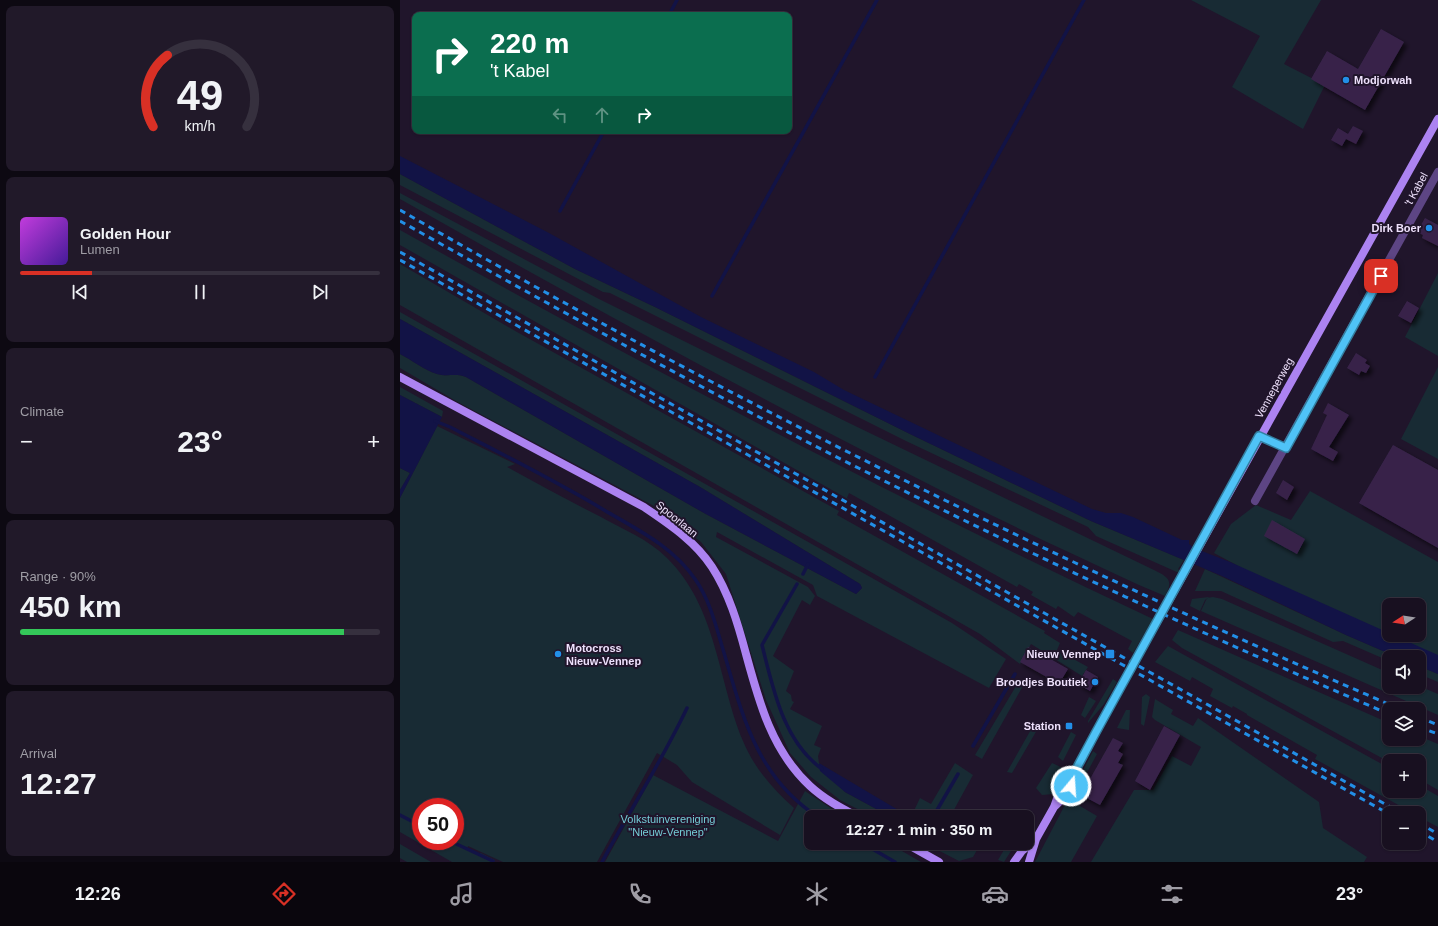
<!DOCTYPE html>
<meta charset="utf-8">
<style>
:root{--surface:#181020;--page:#211929;--text:#f1f3f6;--muted:#9f9da5;--line:#36303e;--accent:#d93025}
body{margin:0;font-family:Arial,sans-serif;background:var(--page);color:var(--text);height:100vh;display:flex;flex-direction:column;font-size:15px;white-space:nowrap}
*{box-sizing:border-box;margin:0}
p{font-size:13px;color:var(--muted)}
.icon{flex:none;width:22px;height:22px;fill:none;stroke:currentColor;stroke-width:2;stroke-linecap:round;stroke-linejoin:round}
.map{position:relative;flex:1;overflow:hidden}
.panel{display:flex;flex-direction:column;gap:6px;padding:6px;background:#0d0912;width:400px}
.panel>*{flex:none}
.banner{position:absolute;left:12px;top:12px;width:380px;height:122px;border-radius:8px;box-shadow:0 1px 3px #0004,0 0 0 1px var(--line);background:#0b6e4f;color:#fff;overflow:hidden}
.needle{width:26px;rotate:258deg}
.buttons{position:absolute;left:982px;top:598px;display:grid;gap:8px}
.buttons a{display:grid;place-items:center;width:44px;height:44px;border-radius:8px;background:var(--surface);box-shadow:0 1px 3px #0004,0 0 0 1px var(--line);font-size:20px}
.speed{position:absolute;left:12px;top:798px;display:flex;gap:8px;font-size:20px;font-weight:700;text-align:center}
.speed>*{display:grid;place-content:center;width:52px;height:52px;border-radius:50%;background:var(--surface);box-shadow:0 1px 3px #0004,0 0 0 1px var(--line);line-height:1}
.speed .limit{border:6px solid #d22;background:#fff;color:#111}
.pin{position:absolute;display:grid;place-items:center;width:34px;height:34px;color:#fff;margin:-17px;border-radius:8px;box-shadow:0 2px 6px #0006}
.me{position:absolute;width:44px;margin:-22px;rotate:18deg;stroke-linejoin:round;filter:drop-shadow(0 0 3px #0008)}
.turn{display:flex;align-items:center;gap:14px;height:84px;padding:0 12px;font-size:18px}
.turn .icon{width:52px;height:52px;stroke-width:2.5}
.turn b{display:block;font-size:28px;line-height:34px}
.lanes{display:flex;align-items:center;height:38px;padding:0 12px;background:#0003;justify-content:center;gap:20px;direction:ltr}
.lanes .off{opacity:.35}
.big{font-size:30px;font-weight:700;line-height:1.1}
.panel .widget{flex:1;display:flex;flex-direction:column;justify-content:center;gap:6px;min-width:0;padding:0 14px;border-radius:8px;background:var(--page)}
.panel .dial{align-items:center;gap:0}
.dial svg{height:104px;overflow:visible;fill:none;stroke:var(--line);stroke-width:7;stroke-linecap:round;text-anchor:middle}
.dial text{fill:var(--text);stroke:none}
.song{display:flex;align-items:center;gap:12px}
.cover{width:48px;height:48px;border-radius:6px;background:linear-gradient(135deg,hsl(290 70% 55%),hsl(260 70% 35%))}
.played{height:4px;border-radius:2px;background:linear-gradient(90deg,var(--accent) 20%,var(--line) 20%)}
.keys{display:flex;justify-content:space-around;direction:ltr}
.heat{display:flex;justify-content:space-between;align-items:center;font-size:22px;direction:ltr}
.charge{height:6px;border-radius:3px;background:linear-gradient(90deg,#34c759 90%,var(--line) 0)}
.trip{position:absolute;left:404px;top:810px;width:230px;height:40px;border-radius:8px;background:var(--surface);box-shadow:0 1px 3px #0004,0 0 0 1px var(--line);font-weight:700;line-height:40px;text-align:center}
.dock{display:flex;height:64px;justify-content:space-around;align-items:center;background:#0a060d;color:var(--muted)}
.dock .icon{width:28px;height:28px}
.dock .selected{color:var(--accent)}
.dock b{font-size:18px;color:var(--text)}
main{display:flex;flex:1;min-height:0}
.map>svg:first-child{display:block}
</style>
<main>
<section class="panel">
<div class="widget dial"><svg viewBox="0 0 100 80">
<path d="M14 69A42 42 0 1 1 86 69"/>
<path d="M14 69A42 42 0 0 1 25 14" stroke="#d93025"/>
<text x="50" y="56" font-size="32" font-weight="700">49</text>
<text x="50" y="72" font-size="11">km/h</text>
</svg></div>
<div class="widget">
<div class="song"><i class="cover"></i><div><b>Golden Hour</b><p>Lumen</p></div></div>
<div class="played"></div>
<div class="keys"><svg class="icon" aria-label="previous" viewBox="0 0 24 24"><path d="M18 5L8 12l10 7zM5 5v14"/></svg><svg class="icon" aria-label="pause" viewBox="0 0 24 24"><path d="M8 5v14M16 5v14"/></svg><svg class="icon" aria-label="next" viewBox="0 0 24 24"><path d="M6 5l10 7-10 7zM19 5v14"/></svg></div>
</div>
<div class="widget"><p>Climate</p>
<div class="heat"><a>−</a><b class="big">23°</b><a>+</a></div>
</div>
<div class="widget"><p>Range · 90%</p><b class="big">450 km</b><div class="charge"></div></div>
<div class="widget"><p>Arrival</p><b class="big">12:27</b></div>
</section>
<div class="map">
<svg width="1038" height="862" viewBox="0 0 1038 862">
<defs>
<filter id="shadow"><feDropShadow dx="3.5" dy="3.5" stdDeviation="2" flood-color="#0009"/></filter>
</defs>
<rect width="100%" height="100%" fill="#20152b"/>
<path fill="#182b34" fill-rule="evenodd" d="M 791,0 L 921,0 L 884,64 L 925,85 L 903,129 L 832,87 L 860,36 Z
M 0,174 L 175,269 L 255,307 L 510,434 L 691,521 L 784,560 L 778,569 L 780,571 L 779,573 L 696,536 L 688,527 L 506,441 L 210,293 L 203,292 L 0,185 Z
M 0,193 L 199,299 L 449,423 L 754,570 C 768,577 774,580 765,596 L 739,585 C 675,555 610,525 546,493 C 362,400 180,301 0,199 Z
M 0,230 C 247,368 497,499 753,619 L 733,653 L 728,649 L 732,641 L 678,612 L 674,617 L 658,606 L 656,609 L 631,595 L 633,592 L 619,584 L 617,587 L 449,493 L 447,498 L 469,511 L 0,245 Z
M 0,264 L 117,332 L 439,511 L 437,515 L 643,630 L 645,631 L 644,633 L 660,643 L 657,650 L 688,667 L 682,676 L 631,644 L 620,664 L 580,634 L 0,305 Z
M 1038,273 L 1038,356 L 1005,337 Z
M 0,312 L 552,623 L 606,659 L 589,688 L 417,596 L 413,585 L 317,532 L 316,537 L 408,587 L 415,596 L 410,605 L 402,600 L 373,656 L 394,671 L 386,691 L 391,695 L 392,701 L 394,702 L 390,709 L 422,726 L 414,745 L 421,748 L 418,756 L 419,763 L 445,792 L 491,817 L 473,817 L 440,800 L 411,777 L 390,753 L 366,700 L 326,574 L 301,542 L 254,506 L 56,401 L 0,368 L 0,354 C 12,360 24,370 37,374 C 47,377 56,373 66,377 L 304,513 L 456,594 L 462,588 L 460,584 L 300,487 L 0,319 Z
M 1038,367 L 1038,459 L 1001,439 Z
M 0,387 L 43,411 L 42,417 L 0,395 Z
M 37,426 L 115,464 L 107,467 C 138,484 169,501 201,517 C 224,530 248,539 267,558 C 317,607 318,681 343,741 C 354,768 373,789 394,808 L 380,835 L 292,782 L 277,765 L 257,753 L 197,862 L 103,862 L 68,846 L 67,850 L 74,853 L 81,853 L 95,860 L 94,862 L 52,862 L 0,832 L 0,498 ZM 21,807 L 55,807 L 55,841 L 21,841 Z
M 0,468 L 10,473 L 0,490 Z
M 910,491 L 1038,562 L 1038,661 L 919,609 L 814,553 L 831,524 L 856,505 L 891,520 ZM 989,605 L 1019,605 L 1019,635 L 989,635 Z
M 805,569 L 946,635 L 997,657 L 989,657 L 989,661 L 943,641 L 933,642 L 821,591 L 795,591 Z
M 809,597 L 805,600 L 800,611 L 790,606 L 792,599 Z
M 813,597 L 822,599 L 989,673 L 989,687 L 1019,686 L 1038,694 L 1038,715 L 801,611 L 807,598 Z
M 778,630 L 989,723 L 989,739 L 1019,739 L 1019,736 L 1038,744 L 1038,790 L 1019,779 L 1019,761 L 989,762 L 782,648 L 772,640 Z
M 768,646 L 989,768 L 989,791 L 1019,791 L 1019,785 L 1038,796 L 1038,827 L 1019,817 L 1019,813 L 1013,813 L 915,759 L 917,755 L 847,715 L 847,714 L 833,706 L 832,708 L 810,696 L 813,689 L 792,677 L 790,681 L 755,662 Z
M 1019,666 L 1038,674 L 1038,682 L 1019,674 Z
M 713,679 L 717,682 L 704,704 L 688,723 L 688,721 Z
M 619,681 L 624,684 L 582,759 L 575,755 Z
M 746,694 L 750,697 L 744,726 L 741,724 L 742,697 Z
M 689,697 L 696,701 L 685,718 L 681,715 Z
M 755,699 L 773,710 L 771,714 L 793,726 L 798,718 L 919,802 L 923,828 L 967,857 L 964,862 L 691,862 L 734,790 L 753,790 L 772,756 L 791,766 L 801,747 L 755,720 L 752,717 Z
M 726,710 L 730,710 L 729,730 L 717,728 Z
M 633,726 L 637,730 L 612,773 L 607,772 Z
M 671,732 L 676,735 L 663,761 L 658,757 Z
M 693,751 L 697,754 L 675,795 L 671,793 Z
M 555,763 L 573,775 L 550,817 L 511,817 L 520,798 L 531,804 Z
M 652,763 L 665,769 L 654,794 L 642,795 L 636,788 Z
M 253,775 L 378,841 L 405,791 L 444,817 L 411,817 L 411,843 L 488,843 L 521,862 L 205,862 Z
M 668,799 L 697,816 L 671,862 L 635,862 Z
M 524,843 L 564,843 L 577,850 L 573,857 L 559,861 Z
M 608,843 L 616,843 L 604,862 L 598,860 Z
M 0,844 L 31,862 L 7,862 L 0,858 Z"/>
<path fill="#121346" d="M 0,156 L 149,233 L 301,317 L 414,372 L 444,390 L 692,509 L 706,513 L 721,513 L 733,517 L 782,540 L 789,540 L 789,544 L 794,548 L 830,562 L 989,633 L 989,635 L 993,635 L 1038,655 L 1038,674 L 1019,666 L 1019,657 L 997,657 L 946,635 L 822,576 L 691,521 L 510,434 L 255,307 L 175,269 L 0,174 Z
M 0,319 L 300,487 L 460,584 L 462,588 L 456,594 L 304,513 L 66,377 C 56,373 47,377 37,374 C 24,370 12,360 0,354 Z
M 0,395 L 42,417 L 0,498 L 0,490 L 10,473 L 0,468 Z
M 419,763 L 510,817 L 491,817 L 445,792 L 420,771 Z"/>
<g fill="none" stroke-linecap="round" stroke-linejoin="round">
<path stroke="#121346" stroke-width="3.5" d="M 269,15 L 277,0
M 160,211 L 204,131
M 312,296 L 477,0
M 475,377 L 684,0
M 35,421 L 50,427 C 102,454 154,480 204,510 C 238,530 272,546 295,579 C 309,599 315,622 322,646 C 342,713 355,776 418,817
M 403,574 L 408,564
M 397,584 L 362,645 C 373,688 383,741 422,769
M 573,746 L 615,674
M 0,815 L 21,826
M 533,817 L 558,774
M 50,841 L 93,861
M 462,843 L 495,862
M 202,862 C 230,810 262,761 287,708"/>
</g>
<path fill="#38234a" filter="url(#shadow)" d="M 981,29 L 1004,42 L 965,110 L 911,79 L 927,51 L 958,69 Z
M 953,126 L 963,131 L 956,144 L 946,139 L 942,146 L 931,140 L 938,128 L 948,134 Z
M 1025,218 L 1038,225 L 1038,246 L 1022,238 L 1023,235 L 1017,232 Z
M 1007,301 L 1019,308 L 1011,323 L 998,316 Z
M 956,353 L 967,360 L 965,363 L 970,366 L 966,373 L 961,371 L 959,375 L 947,368 Z
M 928,403 L 949,415 L 929,447 L 938,452 L 933,461 L 911,449 L 927,415 L 923,413 Z
M 993,445 L 1038,470 L 1038,548 L 959,503 Z
M 883,480 L 894,487 L 887,500 L 876,493 Z
M 872,520 L 905,539 L 897,554 L 864,536 Z
M 628,647 L 646,657 L 644,660 L 647,657 L 668,669 L 659,684 L 620,662 Z
M 686,670 L 698,677 L 690,691 L 678,684 Z
M 764,726 L 780,735 L 750,790 L 735,781 Z
M 713,738 L 723,743 L 718,751 L 723,754 L 718,763 L 723,765 L 700,805 L 681,795 Z"/>
<g fill="none" stroke-linecap="round" stroke-linejoin="round">
<path stroke="#5d4584" stroke-width="8" d="M 859,436 L 886,448
M 855,501 L 1038,172"/>
<path stroke="#ac83f1" stroke-width="8" d="M 0,377 L 244,507 C 269,524 295,541 312,567 C 329,593 338,624 346,654 C 359,702 372,751 410,786 C 424,799 441,808 458,817
M 654,807 C 665,797 670,790 673,775 L 718,692 L 1038,119
M 505,843 L 539,862
M 614,862 L 622,851 L 636,839
M 629,862 L 636,839 L 654,807 L 659,793 L 665,783 L 673,775"/>
<path stroke="#228fe7" stroke-width="3" stroke-dasharray="6 5" stroke-linecap="butt" d="M 0,210 C 323,397 658,562 1000,709
M 0,221 C 137,298 275,374 415,446 C 603,542 795,631 989,714
M 0,252 L 1001,813
M 0,260 L 989,814
M 1019,717 L 1038,725
M 1019,727 L 1038,734
M 1019,823 L 1038,834
M 1019,831 L 1038,842"/>
</g>
<g fill="none" stroke-linecap="round" stroke-linejoin="round">
<g stroke="#337fa1" stroke-width="10">
<path id="route" d="M 671,786 L 673,775 L 696,732 L 859,436 L 886,448 L 981,276"/>
</g>
<use href="#route" stroke="#4fc3f7" stroke-width="7"/>
</g>
<g fill="#228fe7" stroke="#20152b" stroke-width="1.5">
<circle cx="946" cy="80" r="4"/>
<circle cx="1029" cy="228" r="4"/>
<circle cx="158" cy="654" r="4"/>
<rect x="705" y="649" width="10" height="10" rx="2"/>
<circle cx="695" cy="682" r="4"/>
<rect x="665" y="722" width="8" height="8" rx="2"/>
</g>
<g text-anchor="middle" stroke-width="4" stroke-linejoin="round" paint-order="stroke">
<g font-size="11" font-weight="bold" fill="#eee1fc" stroke="#20152b" text-anchor="end">
<text x="954" y="84" text-anchor="start">Modjorwah</text>
<text x="1021" y="232">Dirk Boer</text>
<text x="166" y="652" text-anchor="start">Motocross<tspan x="166" dy="13">Nieuw-Vennep</tspan></text>
<text x="701" y="658">Nieuw Vennep</text>
<text x="687" y="686">Broodjes Boutiek</text>
<text x="661" y="730">Station</text>
</g>
<g font-size="11" fill="#eee1fc" stroke="#20152b">
<text transform="translate(1016 189) rotate(-61)" y="4">'t Kabel</text>
<text transform="translate(874 388) rotate(-61)" y="4">Venneperweg</text>
<text transform="translate(277 519) rotate(39)" y="4">Spoorlaan</text>
</g>
<g font-size="11" fill="#74ccd6" stroke="#20152b">
<text x="268" y="823">Volkstuinvereniging<tspan x="268" dy="13">"Nieuw-Vennep"</tspan></text>
</g>
</g>
</svg>
<div class="buttons">
<a><svg class="needle" viewBox="-14 -14 28 28"><path d="M0-13l5 13h-10z" fill="#e53935"/><path d="M0 13l5-13h-10z" fill="#9f9da5"/></svg></a>
<a><svg class="icon" aria-label="sound" viewBox="0 0 24 24"><path d="M4 9h4l5-4v14l-5-4H4zM17 9q2 3 0 6"/></svg></a>
<a><svg class="icon" aria-label="layers" viewBox="0 0 24 24"><path d="M12 4l9 5-9 5-9-5zM3 14l9 5 9-5"/></svg></a>
<a>+</a>
<a>−</a>
</div>
<div class="speed"><div class="limit">50</div></div>
<div class="pin" style="left:981px;top:276px;background:#d93025"><svg class="icon" aria-label="arrive" viewBox="0 0 24 24"><path d="M6 21V4h12l-3 4 3 4H6"/></svg></div>
<svg class="me" style="left:671px;top:786px" viewBox="-20 -20 40 40"><circle r="17" fill="#4fc3f7" stroke="#fff" stroke-width="3"/><path d="M0-11L8 9 0 5-8 9z" fill="#fff"/></svg>
<div class="trip">12:27 · 1 min · 350 m</div>
<div class="banner">
<div class="turn"><svg class="icon" aria-label="right" viewBox="0 0 24 24"><path d="M7 20v-9h11M14 6l5 5-5 5"/></svg><div><b>220 m</b>'t Kabel</div></div>
<div class="lanes"><svg class="icon off" aria-label="left" viewBox="0 0 24 24"><path d="M17 20v-9H6M10 6l-5 5 5 5"/></svg><svg class="icon off" aria-label="ahead" viewBox="0 0 24 24"><path d="M12 20V5M6 11l6-6 6 6"/></svg><svg class="icon" aria-label="right" viewBox="0 0 24 24"><path d="M7 20v-9h11M14 6l5 5-5 5"/></svg></div>
</div>
</div>
</main>
<nav class="dock">
<b>12:26</b>
<svg class="icon selected" aria-label="directions" viewBox="0 0 24 24"><path d="M12 3l9 9-9 9-9-9zM9 14v-3h6M13 9l2 2-2 2"/></svg>
<svg class="icon" aria-label="music" viewBox="0 0 24 24"><path d="M9 18V5l10-2v13"/><circle cx="6" cy="18" r="3"/><circle cx="16" cy="16" r="3"/></svg>
<svg class="icon" aria-label="phone" viewBox="0 0 24 24"><path d="M5 4h4l2 5-3 2q2 4 5 5l2-3 5 2v4C11 20 4 13 5 4z"/></svg>
<svg class="icon" aria-label="climate" viewBox="0 0 24 24"><path d="M12 3v18M4 7l16 10M4 17L20 7"/></svg>
<svg class="icon" aria-label="car" viewBox="0 0 24 24"><path d="M5 17H2v-5l4-1 3-4h7l3 4 3 1v5h-3M9 17h6M6 11h13"/><circle cx="7" cy="17" r="2"/><circle cx="17" cy="17" r="2"/></svg>
<svg class="icon" aria-label="filters" viewBox="0 0 24 24"><path d="M4 7h16M4 17h16"/><circle cx="9" cy="7" r="2"/><circle cx="15" cy="17" r="2"/></svg>
<b>23°</b>
</nav>
